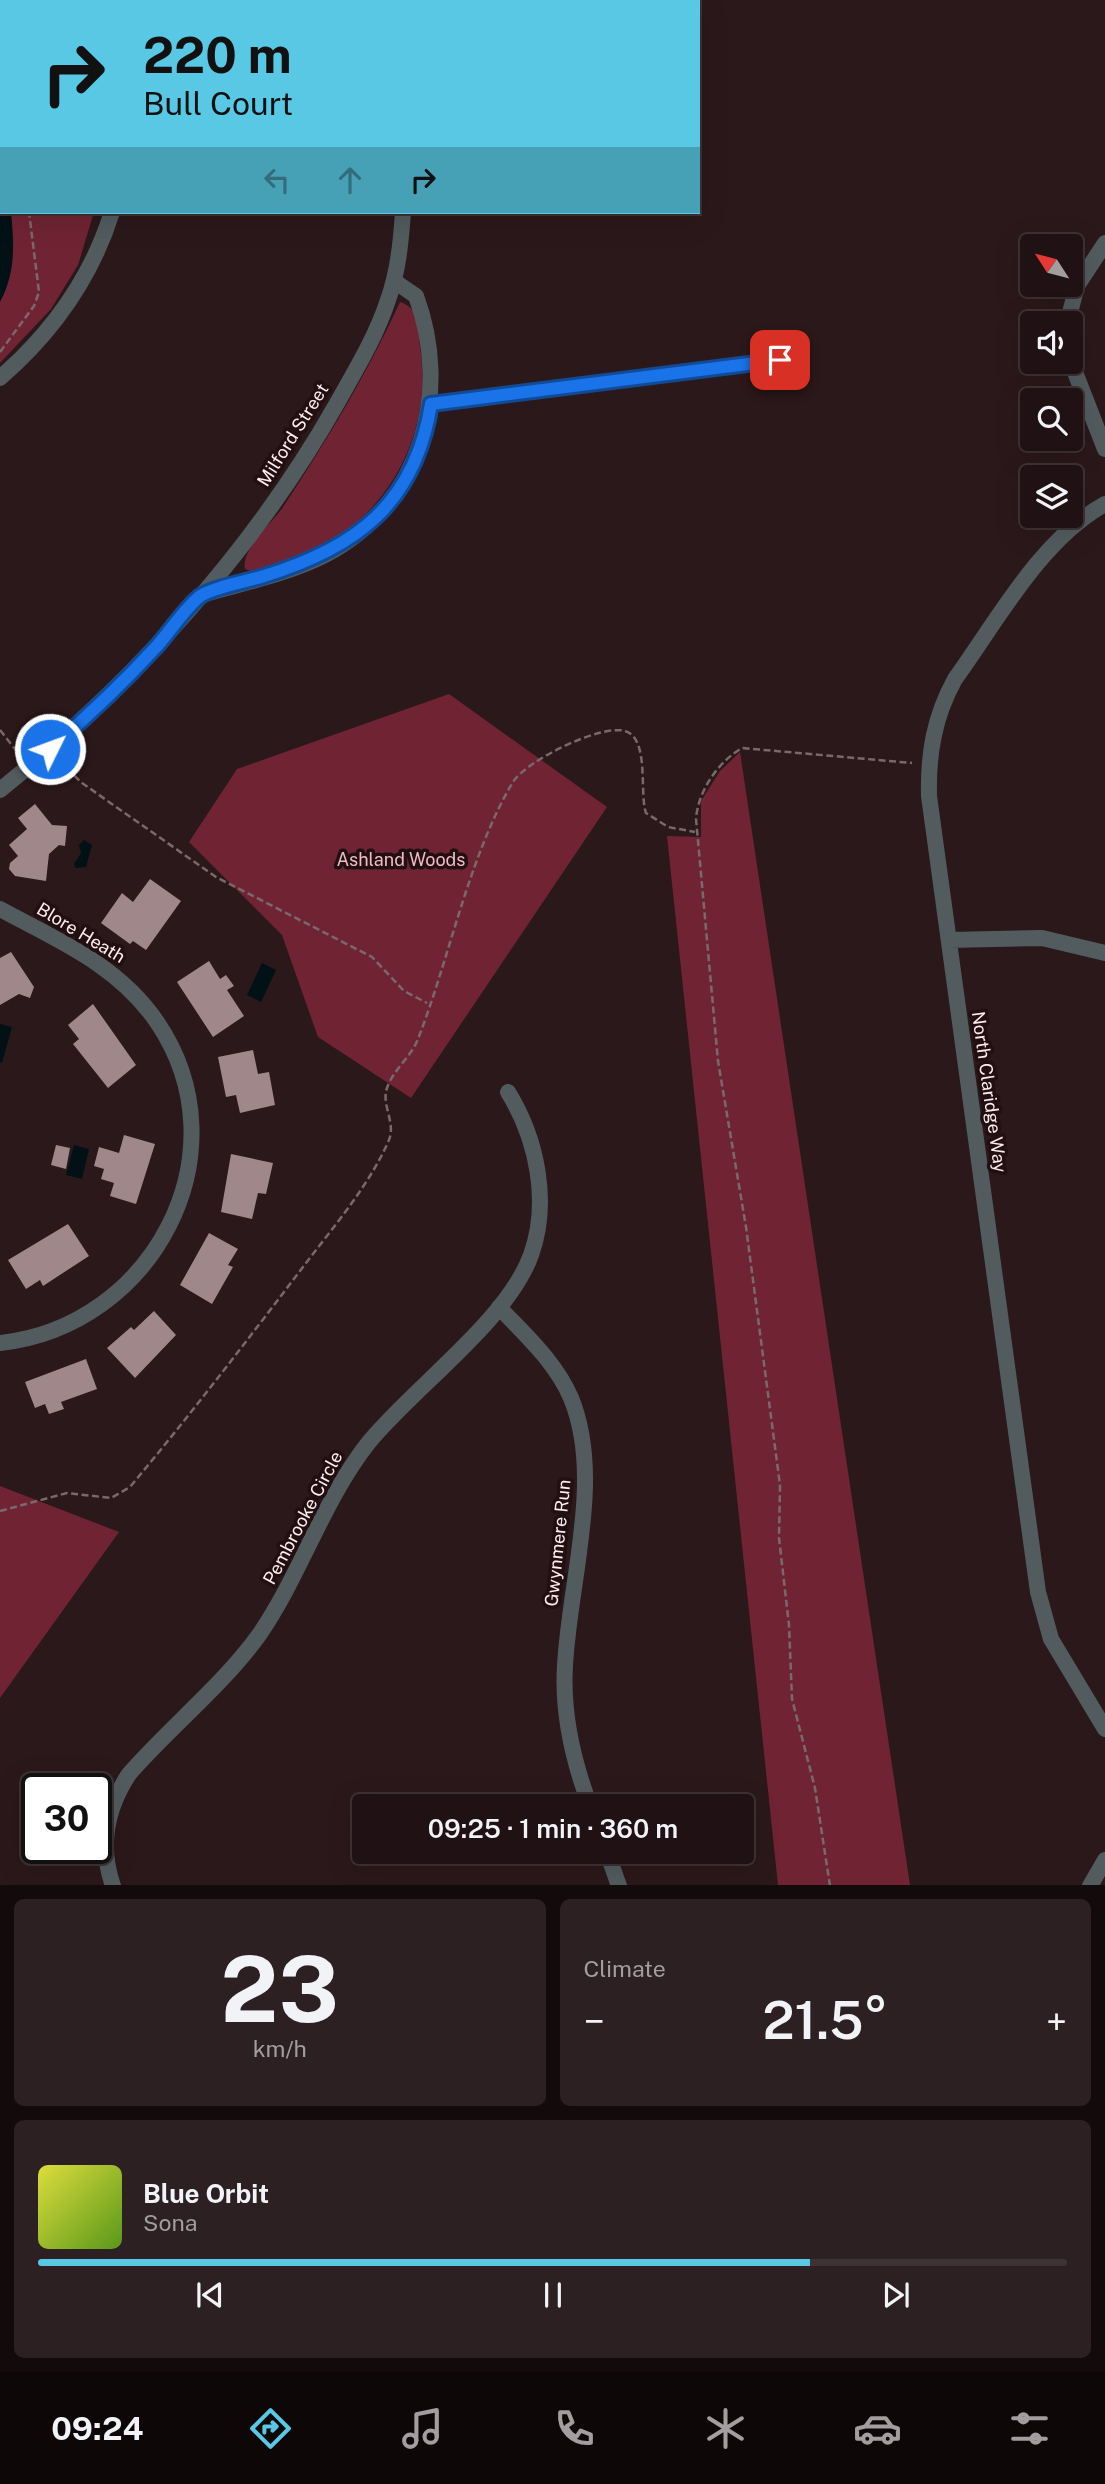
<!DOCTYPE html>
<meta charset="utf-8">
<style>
:root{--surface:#201214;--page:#2d2022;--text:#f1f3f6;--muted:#a29ea0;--line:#3d3234;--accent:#58c8e4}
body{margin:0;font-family:"Public Sans",sans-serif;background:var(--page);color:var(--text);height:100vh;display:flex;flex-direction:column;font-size:26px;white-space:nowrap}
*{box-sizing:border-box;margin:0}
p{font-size:23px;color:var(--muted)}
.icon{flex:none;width:38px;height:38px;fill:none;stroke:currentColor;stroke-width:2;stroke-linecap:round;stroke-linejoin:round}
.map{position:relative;height:1885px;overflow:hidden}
.panel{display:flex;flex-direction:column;gap:14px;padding:14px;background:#120a0b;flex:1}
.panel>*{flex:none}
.banner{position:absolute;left:0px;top:0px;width:700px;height:214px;box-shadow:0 7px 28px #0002,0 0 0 2px var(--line);background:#58c8e4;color:#111;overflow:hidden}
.needle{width:46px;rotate:306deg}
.fabs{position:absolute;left:1020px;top:234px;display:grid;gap:14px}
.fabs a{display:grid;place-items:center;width:63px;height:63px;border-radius:7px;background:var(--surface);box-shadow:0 7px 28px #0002,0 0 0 2px var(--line);font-size:35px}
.speed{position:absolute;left:21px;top:1773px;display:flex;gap:14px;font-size:35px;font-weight:700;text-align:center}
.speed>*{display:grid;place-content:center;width:91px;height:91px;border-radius:50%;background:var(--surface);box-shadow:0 7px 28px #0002,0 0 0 2px var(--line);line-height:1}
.speed .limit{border:4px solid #111;border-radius:10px;background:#fff;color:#111}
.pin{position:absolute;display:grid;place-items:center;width:60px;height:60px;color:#fff;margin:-30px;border-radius:14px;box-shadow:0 4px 10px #0006}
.me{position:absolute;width:77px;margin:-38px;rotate:48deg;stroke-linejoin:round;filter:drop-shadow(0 0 5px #0008)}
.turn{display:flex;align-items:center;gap:24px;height:147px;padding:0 28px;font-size:32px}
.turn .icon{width:91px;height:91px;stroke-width:2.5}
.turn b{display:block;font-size:49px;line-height:60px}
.lanes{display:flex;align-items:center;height:66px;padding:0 28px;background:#0003;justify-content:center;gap:35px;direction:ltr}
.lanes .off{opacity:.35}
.big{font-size:52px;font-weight:600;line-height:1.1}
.panel .tile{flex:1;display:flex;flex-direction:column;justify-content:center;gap:10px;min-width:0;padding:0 24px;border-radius:10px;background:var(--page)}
.panel .dial{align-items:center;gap:0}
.dial b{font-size:91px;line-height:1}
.song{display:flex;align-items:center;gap:21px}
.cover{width:84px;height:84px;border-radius:10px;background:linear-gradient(135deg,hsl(60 70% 55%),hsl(90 70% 35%))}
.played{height:7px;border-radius:4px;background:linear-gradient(90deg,var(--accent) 75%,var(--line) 75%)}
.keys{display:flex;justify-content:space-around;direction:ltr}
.heat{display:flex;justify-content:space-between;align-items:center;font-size:38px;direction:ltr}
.panel .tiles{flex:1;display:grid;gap:14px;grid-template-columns:1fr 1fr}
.tile:last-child{grid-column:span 2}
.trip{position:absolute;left:352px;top:1794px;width:402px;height:70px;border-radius:7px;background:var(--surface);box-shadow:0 7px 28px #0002,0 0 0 2px var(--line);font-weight:600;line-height:70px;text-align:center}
.tabs{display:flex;height:112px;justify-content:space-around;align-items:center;background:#0d0708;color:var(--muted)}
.tabs .icon{width:49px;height:49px}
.tabs .on{color:var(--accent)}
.tabs b{font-size:32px;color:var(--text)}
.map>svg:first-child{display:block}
</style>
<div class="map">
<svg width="1105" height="1886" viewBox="0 0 1105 1886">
<rect width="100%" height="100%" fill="#2b181a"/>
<path fill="#702433" d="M 0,0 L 43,0 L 2,2 L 2,212 L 94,212 L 78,265 L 51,309 L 0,363 Z
M 187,0 L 306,0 L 309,2 L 186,2 Z
M 400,302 C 420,308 418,329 420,347 C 433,430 393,508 319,549 C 300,560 275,565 254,572 L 245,569 C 241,549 272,523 283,507 C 327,440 367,374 400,302 Z
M 449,694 L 607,807 L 411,1098 L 318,1037 L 282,935 L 189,842 L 237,769 Z
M 740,752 L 910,1885 L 778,1885 L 667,836 L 701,837 L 701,801 L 720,771 Z
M 0,1486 L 119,1532 L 0,1698 Z"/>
<path fill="#021115" d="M 0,131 L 2,212 L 11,212 C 14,245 16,272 0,302 Z
M 84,840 L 92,845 L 86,867 L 76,868 L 74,864 L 81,853 L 79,845 Z
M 262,963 L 276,970 L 261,1002 L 247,995 Z
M 0,1024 L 12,1027 L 2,1063 L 0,1062 Z
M 74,1145 L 89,1149 L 82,1179 L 66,1175 Z"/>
<path fill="#a08789" d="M 35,804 L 52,825 L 67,826 L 65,846 L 59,845 L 49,854 L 46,881 L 15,876 L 9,869 L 10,863 L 18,856 L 9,845 L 27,829 L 18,818 Z
M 150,879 L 181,901 L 146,950 L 133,941 L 130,944 L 101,923 L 122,893 L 133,902 Z
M 11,952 L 34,987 L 30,998 L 19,994 L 0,1005 L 0,958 Z
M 209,961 L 220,979 L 226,975 L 234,986 L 227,990 L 244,1016 L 213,1037 L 177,982 Z
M 93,1004 L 136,1065 L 108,1088 L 73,1044 L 79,1039 L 68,1025 Z
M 253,1050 L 258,1074 L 269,1072 L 275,1105 L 240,1113 L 236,1095 L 226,1097 L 218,1057 Z
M 124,1135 L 155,1144 L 136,1204 L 110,1196 L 114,1183 L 101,1179 L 104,1169 L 94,1166 L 99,1147 L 119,1153 Z
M 56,1145 L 70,1148 L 66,1169 L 51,1165 Z
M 231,1154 L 273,1163 L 266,1194 L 258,1193 L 252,1219 L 221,1212 Z
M 68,1224 L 89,1256 L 43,1286 L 40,1280 L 26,1289 L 8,1260 Z
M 209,1233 L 238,1249 L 228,1265 L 233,1267 L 212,1304 L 180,1285 Z
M 154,1311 L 176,1335 L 135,1378 L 107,1348 L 131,1327 L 134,1330 Z
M 86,1359 L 97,1389 L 61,1402 L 64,1409 L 49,1414 L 45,1404 L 35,1408 L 25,1382 Z"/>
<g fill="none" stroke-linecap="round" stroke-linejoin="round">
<path stroke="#7a696b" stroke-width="2.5" stroke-dasharray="7 3.5" stroke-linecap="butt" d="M 32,2 L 33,0
M 0,352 L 34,306 L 39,292 L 29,212
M 0,730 L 18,753
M 59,761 L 82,783 L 216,877 L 372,957 L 404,991 L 427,1003
M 0,1511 L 67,1493 L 111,1498 L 130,1487 C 191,1414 249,1338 306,1263 C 335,1225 370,1184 389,1140 C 396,1122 381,1105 387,1088 C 393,1070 411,1057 418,1039 C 449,960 469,855 513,782 C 526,761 600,724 625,731 C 650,738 639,794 646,813 L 668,827 L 695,832
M 830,1886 L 815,1788 L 792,1699 L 789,1625 L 779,1538 L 780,1485 L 746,1227 L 718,1061 L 696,819 C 698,791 718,762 742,748 L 912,763"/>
<path stroke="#525c5f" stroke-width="16" d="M 325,0 L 327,2
M 164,2 L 164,0
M 1067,324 L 1077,286 L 1105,243
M 1071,362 L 1105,449
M 0,378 C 53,332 91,279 112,212
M 431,404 L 781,360
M 1105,504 C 1041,539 997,621 955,679 C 934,717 928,754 929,796 L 1038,1592 L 1051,1639 L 1105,1729
M 201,595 C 242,583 289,574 327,554 C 421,504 452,393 416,296 L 394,281
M 0,790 C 133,683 252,553 336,405 C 355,371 376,337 388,300 C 398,272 401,242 403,212
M 0,909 C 59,941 118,965 157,1022 C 246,1153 152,1327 0,1343
M 949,940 L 1042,938 L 1105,953
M 499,1307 C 525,1335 555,1361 571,1398 C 604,1478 569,1582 565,1666 C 562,1714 573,1761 590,1806
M 607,1852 L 619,1886
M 113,1886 C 99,1846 106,1809 129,1774 C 170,1727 222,1686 259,1635 C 301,1574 323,1500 369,1442 C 415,1386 507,1321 531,1255 C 550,1202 537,1139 508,1092
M 1090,1886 L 1105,1860"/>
</g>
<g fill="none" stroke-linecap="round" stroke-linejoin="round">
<g stroke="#114b97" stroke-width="18">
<path id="route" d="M 50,749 C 87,717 124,682 157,646 C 171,630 183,611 199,597 C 210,588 249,581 264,576 C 356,548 415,504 431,404 L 780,360"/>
</g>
<use href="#route" stroke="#1a73e8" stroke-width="12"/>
</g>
<g text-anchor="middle" stroke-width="7" stroke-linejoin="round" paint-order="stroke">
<g font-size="18" fill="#fceeef" stroke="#210f11">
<text transform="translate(293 435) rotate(-58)" y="6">Milford Street</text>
<text transform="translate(81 933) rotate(31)" y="6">Blore Heath</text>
<text transform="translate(989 1092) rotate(82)" y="6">North Claridge Way</text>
<text transform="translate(303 1518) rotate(-62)" y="6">Pembrooke Circle</text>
<text transform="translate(558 1543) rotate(-84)" y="6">Gwynmere Run</text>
</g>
<g font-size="18" fill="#f1bbc0" stroke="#210f11">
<text x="401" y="866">Ashland Woods</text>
</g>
</g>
</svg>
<div class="fabs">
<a><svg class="needle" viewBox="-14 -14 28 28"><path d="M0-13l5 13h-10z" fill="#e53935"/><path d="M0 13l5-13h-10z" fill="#a29ea0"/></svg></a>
<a><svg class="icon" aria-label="sound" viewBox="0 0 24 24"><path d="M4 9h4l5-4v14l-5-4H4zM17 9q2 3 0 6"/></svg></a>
<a><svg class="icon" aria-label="search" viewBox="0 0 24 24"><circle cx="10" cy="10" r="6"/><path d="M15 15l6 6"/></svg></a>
<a><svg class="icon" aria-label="layers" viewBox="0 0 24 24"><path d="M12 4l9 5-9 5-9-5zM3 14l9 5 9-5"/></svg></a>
</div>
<div class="speed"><div class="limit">30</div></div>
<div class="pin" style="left:780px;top:360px;background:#d93025"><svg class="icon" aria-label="arrive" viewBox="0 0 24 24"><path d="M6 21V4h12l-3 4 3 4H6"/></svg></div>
<svg class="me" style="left:50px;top:749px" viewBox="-20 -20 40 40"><circle r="17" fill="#1a73e8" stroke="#fff" stroke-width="3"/><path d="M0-11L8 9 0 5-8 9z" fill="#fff"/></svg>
<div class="trip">09:25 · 1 min · 360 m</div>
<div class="banner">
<div class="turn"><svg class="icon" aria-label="right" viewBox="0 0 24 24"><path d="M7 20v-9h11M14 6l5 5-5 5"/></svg><div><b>220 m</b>Bull Court</div></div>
<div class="lanes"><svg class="icon off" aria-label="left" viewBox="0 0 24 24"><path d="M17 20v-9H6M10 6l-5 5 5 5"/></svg><svg class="icon off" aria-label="ahead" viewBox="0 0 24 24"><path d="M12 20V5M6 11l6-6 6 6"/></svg><svg class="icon" aria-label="right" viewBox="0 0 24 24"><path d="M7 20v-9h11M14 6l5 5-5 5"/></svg></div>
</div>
</div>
<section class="panel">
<div class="tiles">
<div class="tile dial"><b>23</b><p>km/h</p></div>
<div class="tile"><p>Climate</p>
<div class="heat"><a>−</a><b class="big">21.5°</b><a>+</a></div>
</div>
<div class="tile">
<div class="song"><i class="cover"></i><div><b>Blue Orbit</b><p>Sona</p></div></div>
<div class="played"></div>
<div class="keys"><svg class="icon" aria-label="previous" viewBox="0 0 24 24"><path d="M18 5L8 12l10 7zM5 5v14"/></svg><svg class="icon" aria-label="pause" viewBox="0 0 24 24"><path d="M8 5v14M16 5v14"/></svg><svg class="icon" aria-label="next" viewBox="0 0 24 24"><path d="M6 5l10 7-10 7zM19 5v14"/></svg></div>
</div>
</div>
</section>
<nav class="tabs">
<b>09:24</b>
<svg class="icon on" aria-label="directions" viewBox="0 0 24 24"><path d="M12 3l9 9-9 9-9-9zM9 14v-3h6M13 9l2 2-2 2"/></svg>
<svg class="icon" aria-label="music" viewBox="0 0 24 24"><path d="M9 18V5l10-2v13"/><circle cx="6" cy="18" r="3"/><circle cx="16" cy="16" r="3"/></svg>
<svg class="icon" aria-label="phone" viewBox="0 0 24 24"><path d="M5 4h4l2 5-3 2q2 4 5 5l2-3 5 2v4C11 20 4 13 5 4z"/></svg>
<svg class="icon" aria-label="climate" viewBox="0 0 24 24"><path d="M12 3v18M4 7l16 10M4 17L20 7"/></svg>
<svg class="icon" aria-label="car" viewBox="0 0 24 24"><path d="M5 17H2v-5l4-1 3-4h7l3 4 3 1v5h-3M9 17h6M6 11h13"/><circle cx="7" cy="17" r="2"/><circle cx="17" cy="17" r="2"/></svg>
<svg class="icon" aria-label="filters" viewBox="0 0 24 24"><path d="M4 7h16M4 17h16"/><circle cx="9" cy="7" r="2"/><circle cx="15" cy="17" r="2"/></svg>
</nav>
